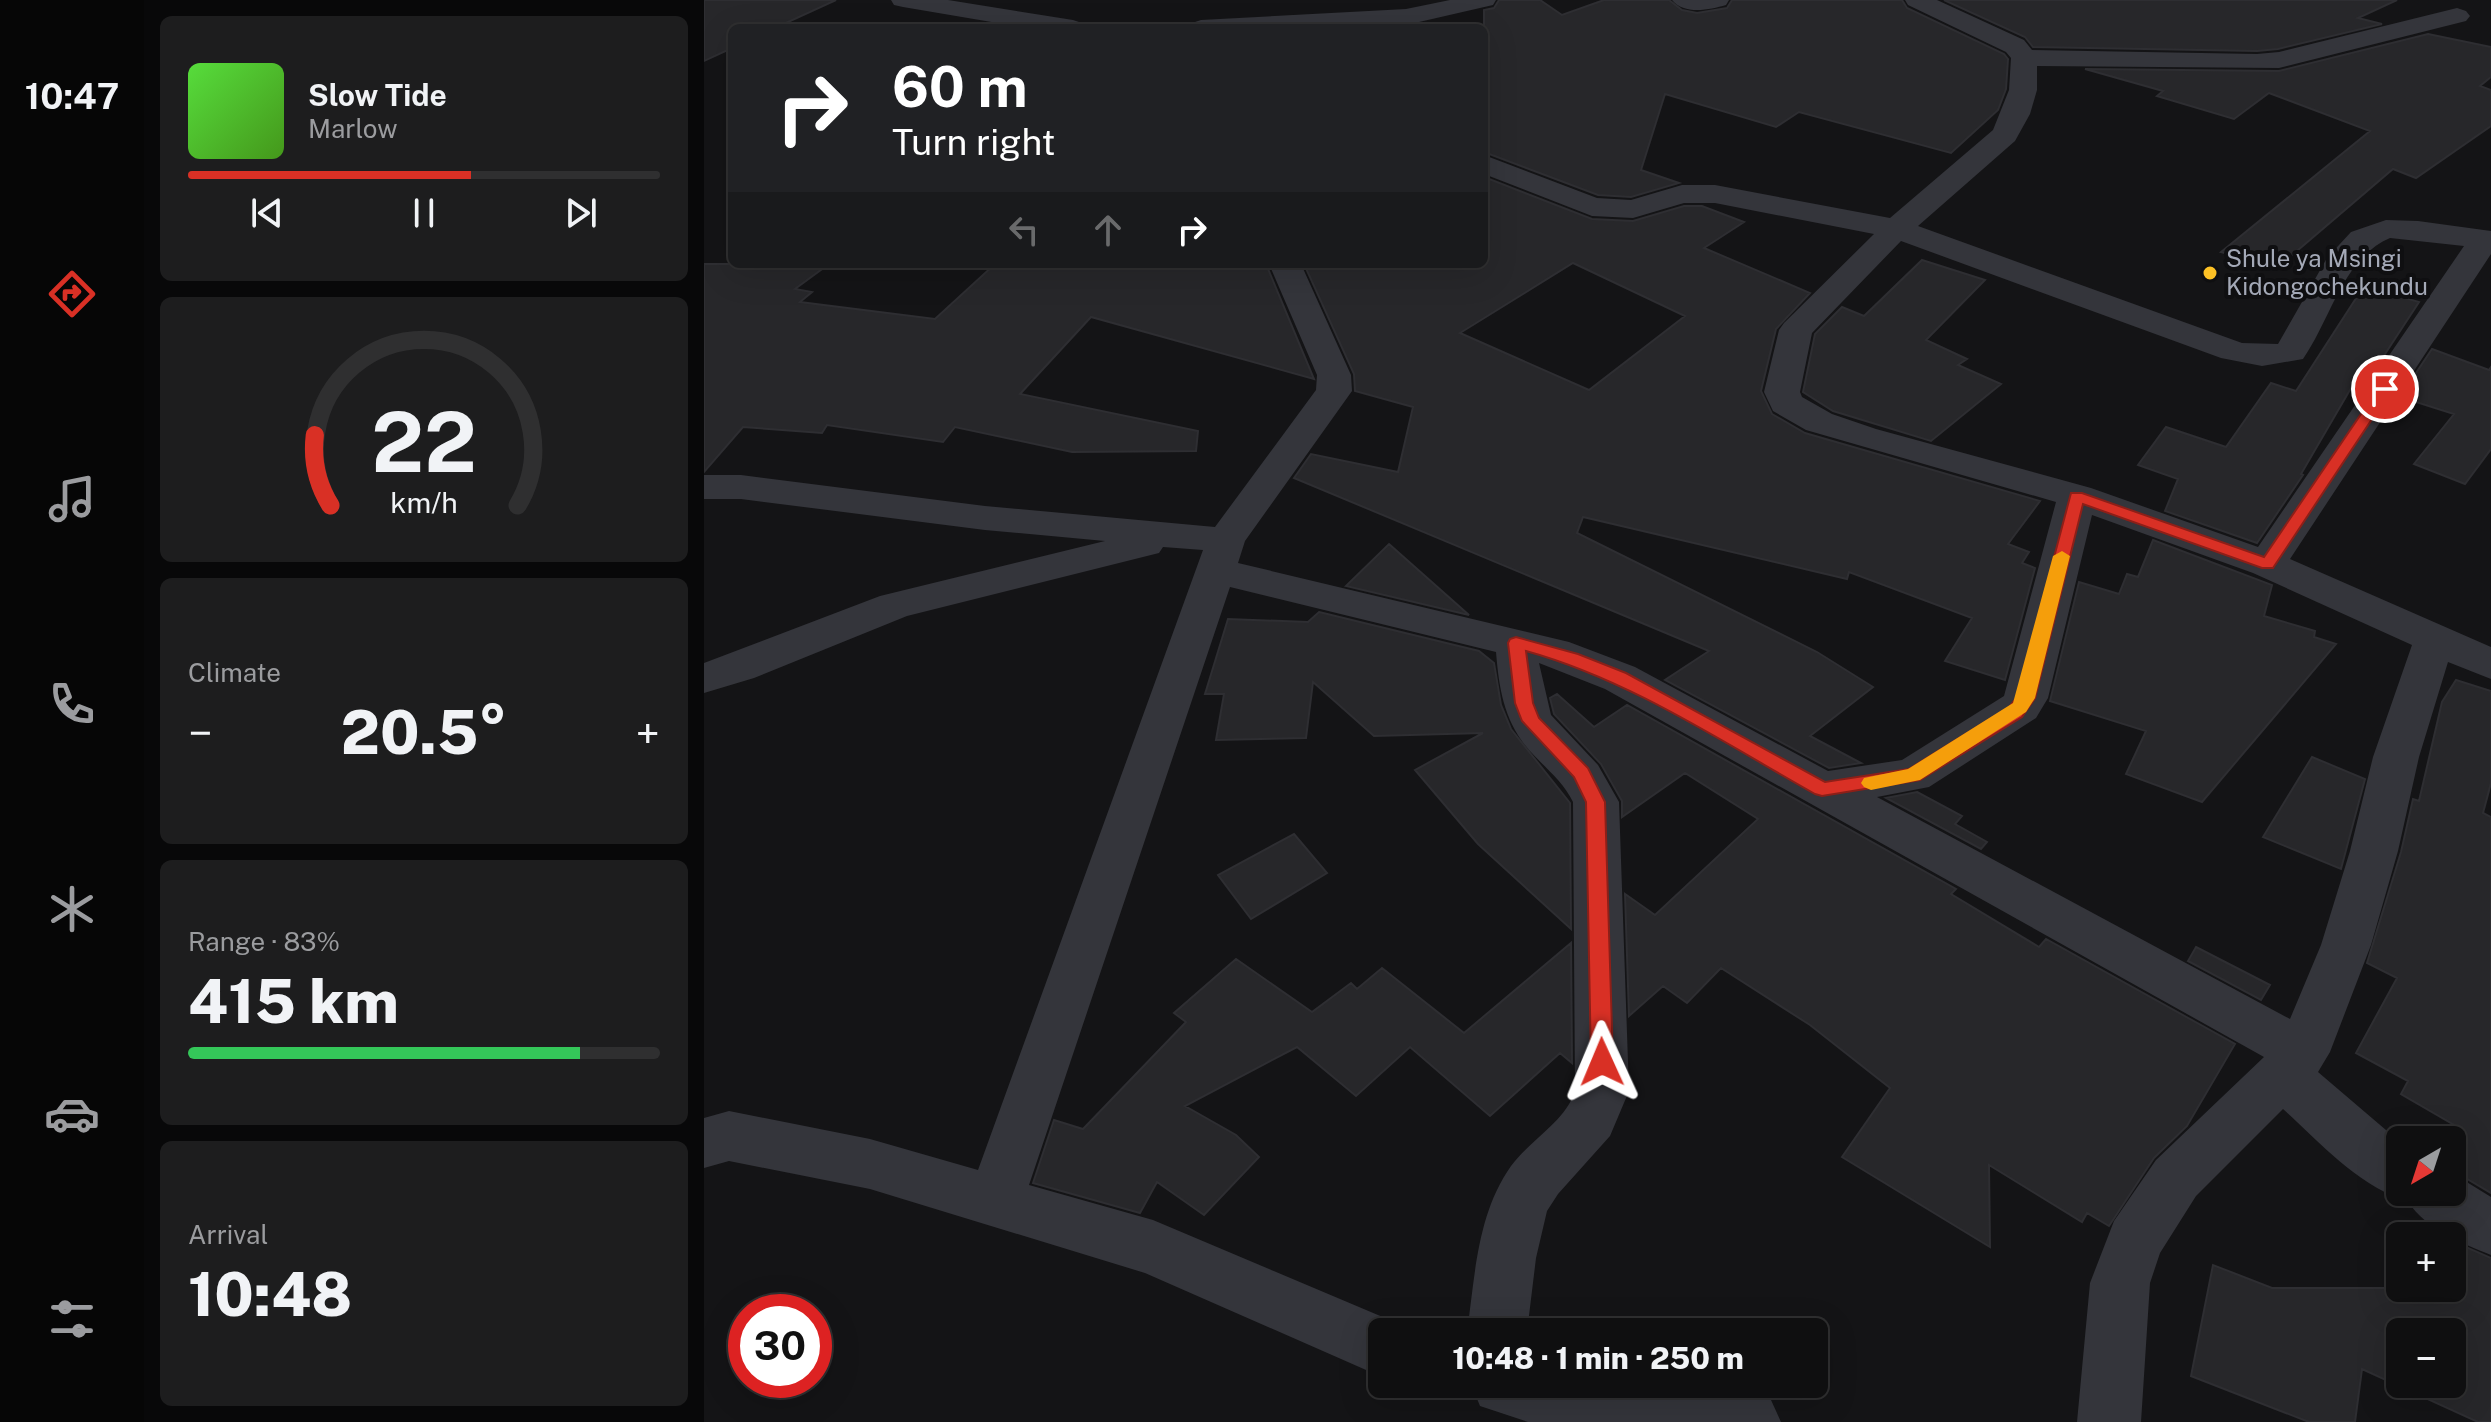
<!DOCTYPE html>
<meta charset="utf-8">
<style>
:root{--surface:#0f0f10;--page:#1d1d1e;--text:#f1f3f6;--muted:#9b9c9f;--line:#2f2f30;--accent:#d93025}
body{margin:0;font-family:"Public Sans",sans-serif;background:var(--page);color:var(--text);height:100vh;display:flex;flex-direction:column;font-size:30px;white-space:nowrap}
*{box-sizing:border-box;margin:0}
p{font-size:26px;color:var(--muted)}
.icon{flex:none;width:44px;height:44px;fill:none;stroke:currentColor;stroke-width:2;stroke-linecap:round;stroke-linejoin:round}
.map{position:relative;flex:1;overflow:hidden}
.details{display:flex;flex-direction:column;gap:16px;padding:16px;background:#080809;width:560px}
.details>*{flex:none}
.banner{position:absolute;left:24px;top:24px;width:760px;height:244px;border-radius:12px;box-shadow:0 8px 32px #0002,0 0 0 2px var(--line);background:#202124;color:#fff;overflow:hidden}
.needle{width:52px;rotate:219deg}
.tools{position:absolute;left:1682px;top:1126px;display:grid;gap:16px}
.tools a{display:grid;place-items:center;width:80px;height:80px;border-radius:12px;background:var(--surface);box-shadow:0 8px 32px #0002,0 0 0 2px var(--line);font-size:40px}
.speed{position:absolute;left:24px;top:1294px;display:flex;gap:16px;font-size:40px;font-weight:700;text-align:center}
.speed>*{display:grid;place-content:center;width:104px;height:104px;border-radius:50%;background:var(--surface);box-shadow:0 8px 32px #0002,0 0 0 2px var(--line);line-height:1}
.speed .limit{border:12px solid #d22;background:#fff;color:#111}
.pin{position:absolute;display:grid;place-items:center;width:68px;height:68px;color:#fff;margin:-34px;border:4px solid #fff;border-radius:50%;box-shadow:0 2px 8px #0007}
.me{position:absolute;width:88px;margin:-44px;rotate:359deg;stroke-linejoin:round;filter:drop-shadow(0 0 6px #0008)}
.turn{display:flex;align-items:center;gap:28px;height:168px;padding:0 32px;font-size:36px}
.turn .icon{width:104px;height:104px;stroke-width:2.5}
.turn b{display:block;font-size:56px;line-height:68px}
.lanes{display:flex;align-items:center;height:76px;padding:0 32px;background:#0003;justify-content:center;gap:40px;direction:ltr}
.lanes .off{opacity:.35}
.big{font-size:60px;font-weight:800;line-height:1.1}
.details .tile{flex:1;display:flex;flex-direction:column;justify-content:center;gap:12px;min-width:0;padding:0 28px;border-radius:12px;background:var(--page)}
.details .dial{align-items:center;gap:0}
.dial svg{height:208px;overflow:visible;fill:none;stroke:var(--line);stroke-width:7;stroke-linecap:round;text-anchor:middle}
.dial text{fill:var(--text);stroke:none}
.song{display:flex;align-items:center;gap:24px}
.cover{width:96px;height:96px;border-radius:12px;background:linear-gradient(135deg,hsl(110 70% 55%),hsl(100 70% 35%))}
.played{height:8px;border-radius:4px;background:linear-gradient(90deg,var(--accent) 60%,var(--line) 60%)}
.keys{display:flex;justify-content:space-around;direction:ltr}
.heat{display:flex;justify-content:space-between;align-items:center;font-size:44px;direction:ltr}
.charge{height:12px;border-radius:6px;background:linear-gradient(90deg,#34c759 83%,var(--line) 0)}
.trip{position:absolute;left:664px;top:1318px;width:460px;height:80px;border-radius:12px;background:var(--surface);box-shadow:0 8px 32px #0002,0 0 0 2px var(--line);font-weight:800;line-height:80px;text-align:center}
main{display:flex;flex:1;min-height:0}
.menu{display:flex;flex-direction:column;width:144px;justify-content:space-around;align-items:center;background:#060606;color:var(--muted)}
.menu .icon{width:56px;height:56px}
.menu .selected{color:var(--accent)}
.menu b{font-size:36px;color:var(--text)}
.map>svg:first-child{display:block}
</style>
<main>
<nav class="menu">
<b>10:47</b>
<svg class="icon selected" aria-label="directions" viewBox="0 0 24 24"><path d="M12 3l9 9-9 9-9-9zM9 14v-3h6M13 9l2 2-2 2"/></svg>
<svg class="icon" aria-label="music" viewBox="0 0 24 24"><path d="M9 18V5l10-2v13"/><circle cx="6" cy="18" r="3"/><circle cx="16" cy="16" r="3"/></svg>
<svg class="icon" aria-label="phone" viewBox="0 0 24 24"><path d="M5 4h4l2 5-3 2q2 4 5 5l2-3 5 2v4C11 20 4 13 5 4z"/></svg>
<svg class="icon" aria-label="climate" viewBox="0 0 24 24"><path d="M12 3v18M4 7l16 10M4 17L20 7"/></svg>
<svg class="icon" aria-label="car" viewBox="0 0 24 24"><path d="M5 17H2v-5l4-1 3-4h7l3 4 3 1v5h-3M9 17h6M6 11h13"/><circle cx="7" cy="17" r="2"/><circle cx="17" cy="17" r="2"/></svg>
<svg class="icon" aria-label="filters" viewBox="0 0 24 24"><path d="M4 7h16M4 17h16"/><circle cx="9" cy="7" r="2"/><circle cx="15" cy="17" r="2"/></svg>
</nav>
<section class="details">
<div class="tile">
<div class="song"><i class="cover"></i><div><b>Slow Tide</b><p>Marlow</p></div></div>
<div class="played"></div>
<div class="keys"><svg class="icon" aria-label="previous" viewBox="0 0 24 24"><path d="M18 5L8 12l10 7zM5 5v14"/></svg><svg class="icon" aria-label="pause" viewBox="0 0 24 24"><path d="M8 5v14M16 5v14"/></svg><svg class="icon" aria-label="next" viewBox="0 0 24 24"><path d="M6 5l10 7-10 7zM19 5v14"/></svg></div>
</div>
<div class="tile dial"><svg viewBox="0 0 100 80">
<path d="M14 69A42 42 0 1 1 86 69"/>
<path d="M14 69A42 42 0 0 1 8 42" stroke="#d93025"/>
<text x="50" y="56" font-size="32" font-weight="700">22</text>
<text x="50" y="72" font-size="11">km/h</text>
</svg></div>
<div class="tile"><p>Climate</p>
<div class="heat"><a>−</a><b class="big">20.5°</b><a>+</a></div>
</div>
<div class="tile"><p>Range · 83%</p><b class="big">415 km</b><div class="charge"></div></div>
<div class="tile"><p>Arrival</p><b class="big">10:48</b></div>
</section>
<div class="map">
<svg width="1787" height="1422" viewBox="0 0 1787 1422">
<rect width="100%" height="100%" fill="#141416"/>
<path fill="#27272a" stroke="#2e2e32" stroke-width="2" fill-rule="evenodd" d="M 0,0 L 132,0 L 71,28 L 28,28 L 28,48 L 0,61 Z
M 795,0 L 836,0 L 858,15 L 900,0 L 965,0 L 978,10 L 993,13 L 1023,8 L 1028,0 L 1198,0 L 1203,8 L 1300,54 L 1304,59 L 1302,89 L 1294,110 L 1247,153 L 1095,112 L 1072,127 L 961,94 L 937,170 L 975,183 L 927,197 L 894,195 L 780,152 L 780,10 L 790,8 Z
M 1240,0 L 1693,0 L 1654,18 L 1678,24 L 1574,49 L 1553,51 L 1329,47 L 1321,37 Z
M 1724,34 L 1787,47 L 1787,77 L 1776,86 L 1787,90 L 1787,126 L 1712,178 L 1689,169 L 1573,268 L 1517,252 L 1666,131 L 1565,93 L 1530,119 L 1453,96 L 1459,91 L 1381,69 L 1575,71 Z
M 780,177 L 888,219 L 929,221 L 980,206 L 998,206 L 1040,222 L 1000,248 L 1106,293 L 1072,329 L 1057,391 L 1068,414 L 1101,433 L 1336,501 L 1304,544 L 1325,552 L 1318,563 L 1331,568 L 1301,680 L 1241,661 L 1268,618 L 1145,572 L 1143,579 L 879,517 L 873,533 L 1113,652 L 1169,687 L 1106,736 L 1157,763 L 1125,768 L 961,680 L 1005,651 L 590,478 L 607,454 L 694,472 L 709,407 L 651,391 L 650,374 L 600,264 L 780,264 ZM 869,263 L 981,316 L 885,390 L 756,333 Z
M 1218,260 L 1281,280 L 1222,340 L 1263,359 L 1254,365 L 1297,384 L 1227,441 L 1129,411 L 1099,392 L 1111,334 L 1138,307 L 1160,316 Z
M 0,264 L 125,264 L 91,289 L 108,292 L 96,302 L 231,319 L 291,264 L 562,264 L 610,379 L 387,317 L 316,394 L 494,431 L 492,451 L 368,452 L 251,427 L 239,442 L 123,425 L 118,433 L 39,427 L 0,472 Z
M 1660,286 L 1715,302 L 1660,386 L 1650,383 L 1597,474 L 1599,475 L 1553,543 L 1461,511 L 1474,479 L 1434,465 L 1462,427 L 1522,447 L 1567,383 L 1592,391 Z
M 1728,349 L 1785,370 L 1787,367 L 1787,449 L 1761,484 L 1710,464 L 1750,414 L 1696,397 Z
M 1449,540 L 1568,585 L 1560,616 L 1611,631 L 1610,637 L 1632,644 L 1498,802 L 1422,774 L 1442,731 L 1346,701 L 1375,582 L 1415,594 L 1423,574 L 1434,577 Z
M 685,544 L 765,615 L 642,586 Z
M 615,612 L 775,651 L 790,663 L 797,705 L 807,729 L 866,803 L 867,929 L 774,844 L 711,770 L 779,733 L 670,736 L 609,682 L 602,738 L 512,740 L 520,694 L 501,694 L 524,619 L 604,622 Z
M 1752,680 L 1787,691 L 1787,783 L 1779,813 L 1787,817 L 1787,1193 L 1748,1170 L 1748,1156 L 1757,1129 L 1697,1094 L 1704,1081 L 1652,1053 L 1693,978 L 1663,963 L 1697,852 L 1709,799 L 1715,801 L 1738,702 Z
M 853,694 L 890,727 L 923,705 L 1252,889 L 1247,894 L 1335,947 L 1342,939 L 1531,1044 L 1483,1126 L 1450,1158 L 1405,1226 L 1383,1213 L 1378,1222 L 1285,1165 L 1286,1247 L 1138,1157 L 1186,1088 L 1106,1025 L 1017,968 L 983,1003 L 959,986 L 925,1016 L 921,894 L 951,915 L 1054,819 L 981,773 L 918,817 L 918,801 L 897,764 L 850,714 L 846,698 Z
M 1608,757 L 1661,779 L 1637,869 L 1559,837 Z
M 1213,792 L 1258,816 L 1251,824 L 1283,842 L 1277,849 L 1182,798 Z
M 590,834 L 623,873 L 547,919 L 514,875 Z
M 867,943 L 868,1063 L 856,1053 L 786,1116 L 706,1047 L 652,1096 L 593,1047 L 481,1106 L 532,1135 L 555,1157 L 500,1215 L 453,1182 L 436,1213 L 329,1183 L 350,1120 L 379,1129 L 482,1022 L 470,1013 L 532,959 L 608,1012 L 647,983 L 653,989 L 678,968 L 760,1033 Z
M 1492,947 L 1566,985 L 1557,1000 L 1484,961 Z
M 1748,1241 L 1787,1258 L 1787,1422 L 1774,1422 L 1658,1369 L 1651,1422 L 1605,1422 L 1487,1376 L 1509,1265 L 1568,1288 L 1748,1288 ZM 1696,1332 L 1748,1332 L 1748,1384 L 1696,1384 Z"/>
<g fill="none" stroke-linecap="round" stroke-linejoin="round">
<path fill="#34353b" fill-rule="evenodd" d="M 187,0 L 244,0 L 369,20 L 378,23 L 382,28 L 323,28 L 199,7 L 190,5 Z
M 746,0 L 792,0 L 789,5 L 702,25 L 639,28 L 484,28 L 488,23 L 497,20 L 702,9 Z
M 968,0 L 1025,0 L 1022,5 C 1005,10 980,15 968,0 Z
M 1201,0 L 1233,0 L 1320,40 L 1328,50 L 1553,54 L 1575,52 L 1753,8 L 1762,11 L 1766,16 L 1762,21 L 1575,68 L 1333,66 L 1333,90 L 1326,114 L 1311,141 L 1214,226 L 1538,343 L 1574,344 L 1623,258 L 1647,232 L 1682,220 L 1714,221 L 1787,231 L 1787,254 L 1586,559 L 1787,647 L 1787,679 L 1744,662 L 1715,757 L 1694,851 L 1667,945 L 1626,1052 L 1614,1072 L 1696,1142 L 1696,1192 L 1748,1192 L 1748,1173 L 1787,1197 L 1787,1255 C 1759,1244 1714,1225 1702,1197 L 1696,1199 C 1650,1181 1615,1142 1579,1109 L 1492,1196 L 1456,1253 L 1446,1283 L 1437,1422 L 1373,1422 L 1386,1283 L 1410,1221 L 1452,1160 L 1560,1057 L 901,689 L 835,663 L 847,715 L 894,765 L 915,802 L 925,1091 L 906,1136 L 854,1194 L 843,1211 L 832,1258 L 823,1332 L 763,1332 C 771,1276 773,1214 807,1166 C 826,1140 861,1122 871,1091 L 869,802 C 859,781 840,767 825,750 C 800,721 795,689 792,652 L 526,587 L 325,1185 L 449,1220 L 700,1326 L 702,1332 L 678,1332 L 678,1377 L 441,1273 L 166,1189 L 25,1161 L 0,1168 L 0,1118 L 25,1111 L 166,1139 L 274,1170 L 499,550 L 459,547 L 455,553 L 203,616 L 50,678 L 0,693 L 0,663 L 176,596 L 401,541 L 281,530 L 37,499 L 0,499 L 0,475 L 37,475 L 281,506 L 511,527 L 612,390 L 613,375 L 565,264 L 597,264 L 647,375 L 648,391 L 541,541 L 534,563 L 865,642 L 931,667 L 1124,771 L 1198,760 L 1300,696 L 1352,502 L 1102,430 L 1069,411 L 1060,392 L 1075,330 L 1080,323 L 1170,234 L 1011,203 L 980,203 L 929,218 L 888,216 L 780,174 L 780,155 L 893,198 L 927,200 L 978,185 L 1011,185 L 1186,218 L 1289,130 L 1305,90 L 1307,58 L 1302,52 L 1204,5 ZM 1686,238 L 1760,246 L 1554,547 L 1387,488 L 1172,429 L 1128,414 L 1098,397 L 1096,392 L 1108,333 L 1197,241 L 1517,358 L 1558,366 L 1599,359 C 1627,319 1639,258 1686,238 ZM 1388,515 L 1549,573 L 1708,645 L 1669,757 L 1646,851 L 1617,945 L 1586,1019 L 1173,797 L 1225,787 L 1332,718 L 1344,698 Z
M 767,1384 L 984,1384 L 1045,1390 L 1067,1400 L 1077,1422 L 824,1422 L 776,1406 Z"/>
</g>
<path fill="#d93025" stroke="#8d1f18" stroke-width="2" d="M 1681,385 L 1688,389 L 1569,568 L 1558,568 L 1379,504 L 1331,698 L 1318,717 L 1216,780 L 1118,796 L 1111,794 C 1018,742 926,680 822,651 L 829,703 L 835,718 L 884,768 L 901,802 L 909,1062 L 906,1069 L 898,1072 L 890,1069 L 887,1062 L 882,802 L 870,777 L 818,721 L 811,703 L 804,643 L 806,639 L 812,637 L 874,654 L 922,673 L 1121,782 L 1205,769 L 1305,707 L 1313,697 L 1367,493 L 1378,493 L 1560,557 L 1676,386 Z"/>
<path fill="#f59e0b" d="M 1358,551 L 1366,556 L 1331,698 L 1322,712 L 1216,780 L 1167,790 L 1160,787 L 1157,783 L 1160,778 L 1204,769 L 1309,703 L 1349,556 Z"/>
<circle fill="#fdc125" stroke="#0f0f11" stroke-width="3" cx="1506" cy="273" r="8"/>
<g text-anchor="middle" stroke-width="8" stroke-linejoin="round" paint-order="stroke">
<g font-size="24" fill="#a4a9b7" stroke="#0f0f11" text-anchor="start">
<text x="1522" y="267">Shule ya Msingi<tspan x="1522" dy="28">Kidongochekundu</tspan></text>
</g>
</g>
</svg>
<div class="tools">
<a><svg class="needle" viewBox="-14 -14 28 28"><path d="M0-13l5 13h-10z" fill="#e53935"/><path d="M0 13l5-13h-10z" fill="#9b9c9f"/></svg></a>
<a>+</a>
<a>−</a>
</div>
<div class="speed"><div class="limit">30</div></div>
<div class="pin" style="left:1681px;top:389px;background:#d93025"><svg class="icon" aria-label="arrive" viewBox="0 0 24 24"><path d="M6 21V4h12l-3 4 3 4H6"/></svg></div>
<svg class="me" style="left:898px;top:1062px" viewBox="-20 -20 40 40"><path d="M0-17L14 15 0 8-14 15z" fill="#d93025" stroke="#fff" stroke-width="4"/></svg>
<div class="trip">10:48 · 1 min · 250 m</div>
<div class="banner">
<div class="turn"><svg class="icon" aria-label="right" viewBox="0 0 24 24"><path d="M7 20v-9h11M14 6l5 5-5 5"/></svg><div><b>60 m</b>Turn right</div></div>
<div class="lanes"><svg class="icon off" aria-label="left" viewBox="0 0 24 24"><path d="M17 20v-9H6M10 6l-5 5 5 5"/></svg><svg class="icon off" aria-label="ahead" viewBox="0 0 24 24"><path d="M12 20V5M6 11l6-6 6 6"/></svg><svg class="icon" aria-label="right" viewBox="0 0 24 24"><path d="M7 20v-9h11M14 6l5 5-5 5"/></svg></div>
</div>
</div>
</main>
